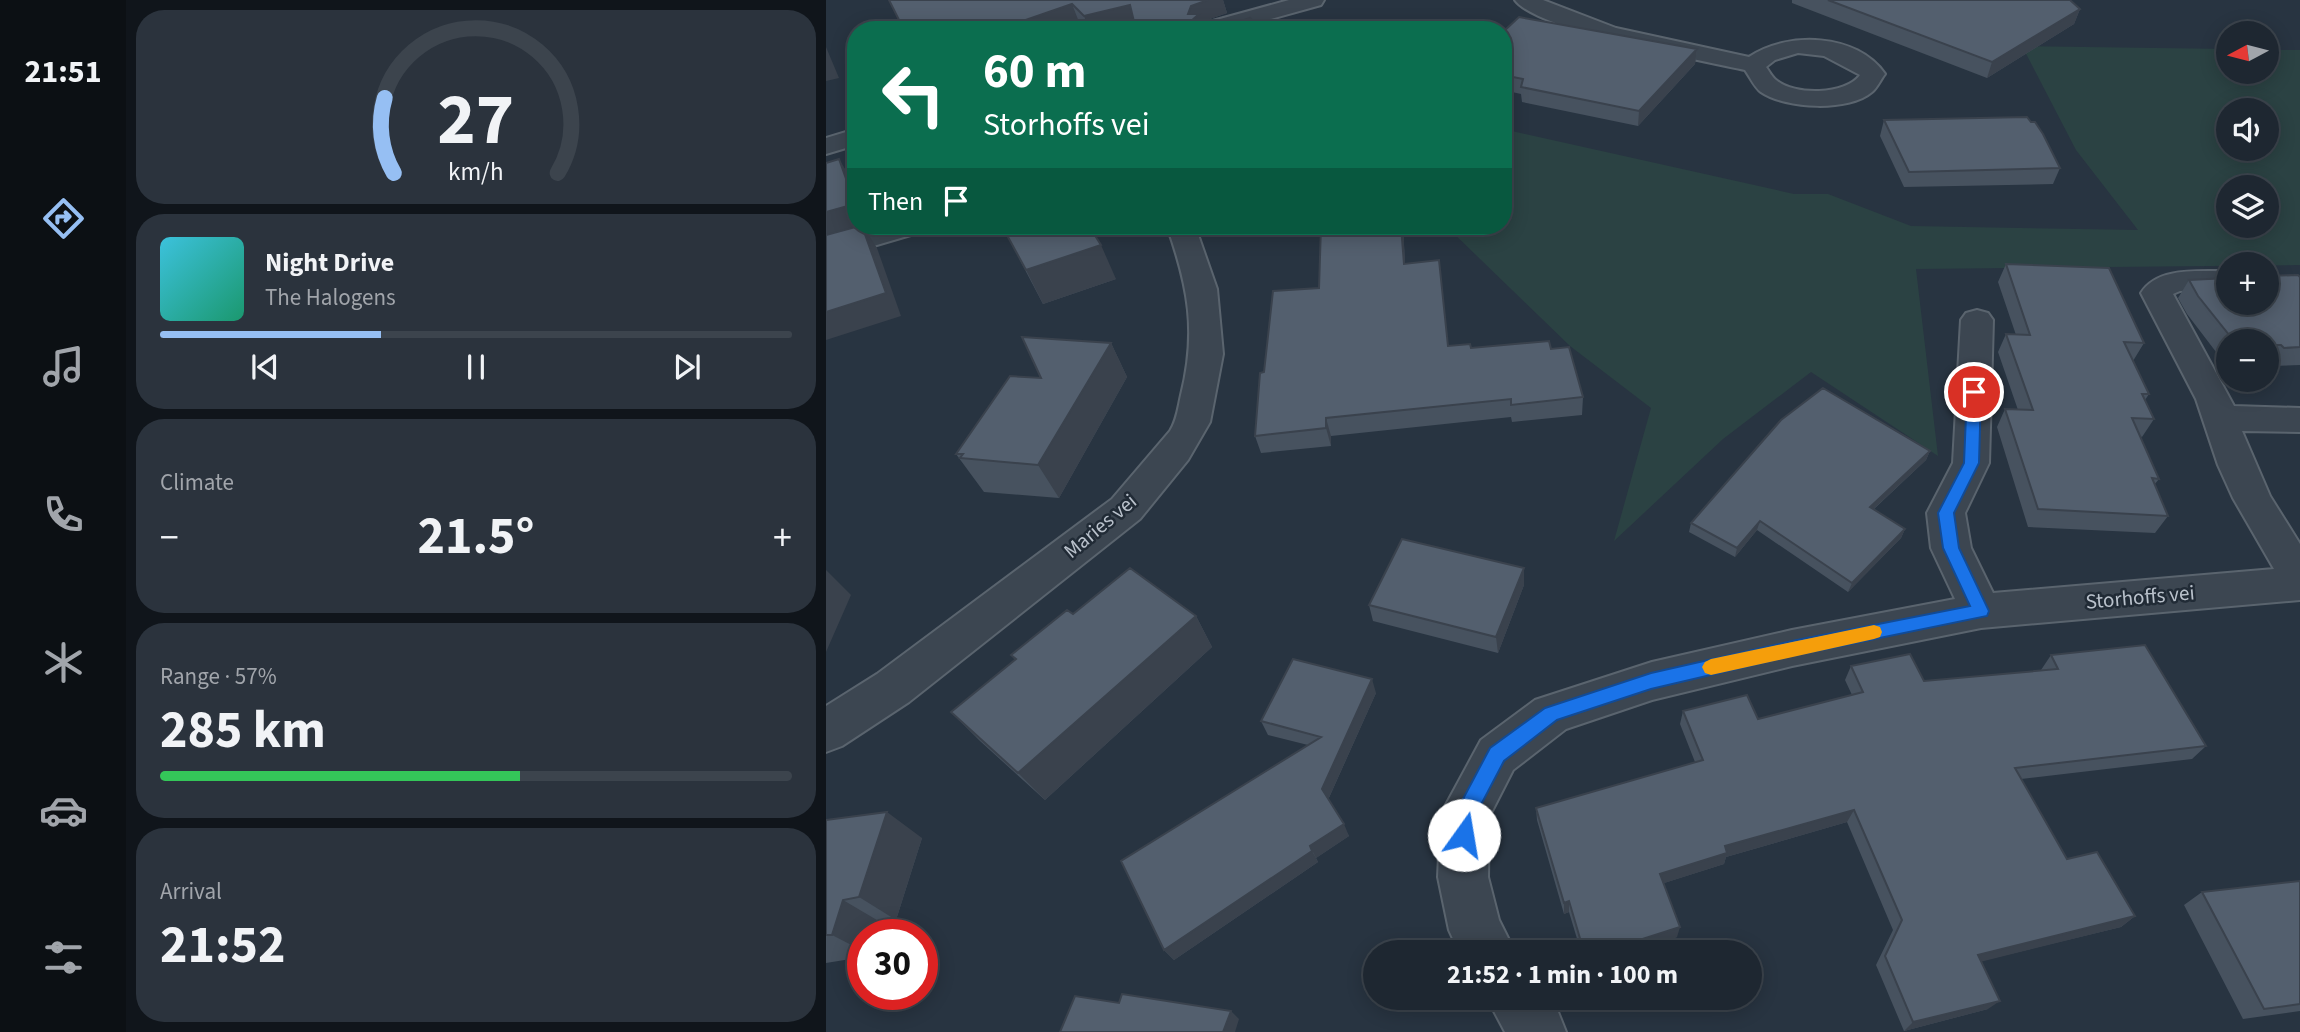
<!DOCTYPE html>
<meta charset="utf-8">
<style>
:root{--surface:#1e2731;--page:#2b333d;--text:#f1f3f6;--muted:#a1a5ab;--line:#3c444d;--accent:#96bff3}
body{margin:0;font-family:"Source Sans 3",sans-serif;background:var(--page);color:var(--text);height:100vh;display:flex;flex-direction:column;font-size:26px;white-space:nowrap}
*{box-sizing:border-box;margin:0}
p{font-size:23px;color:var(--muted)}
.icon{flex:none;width:38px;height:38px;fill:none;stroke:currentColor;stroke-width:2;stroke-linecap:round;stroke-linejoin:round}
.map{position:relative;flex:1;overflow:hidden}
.details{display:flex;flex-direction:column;gap:10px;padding:10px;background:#10151b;width:700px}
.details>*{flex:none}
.hud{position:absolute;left:21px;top:21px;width:665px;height:214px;border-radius:28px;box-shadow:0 4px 18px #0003,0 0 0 2px var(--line);background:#0b6e4f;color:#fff;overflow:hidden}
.needle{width:46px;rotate:263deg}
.buttons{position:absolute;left:1390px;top:21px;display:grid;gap:14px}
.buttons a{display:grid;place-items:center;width:63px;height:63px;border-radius:50%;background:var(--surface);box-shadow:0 4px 18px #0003,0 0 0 2px var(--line);font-size:35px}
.speed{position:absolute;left:21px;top:919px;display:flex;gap:14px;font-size:35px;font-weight:700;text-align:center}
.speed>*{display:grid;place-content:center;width:91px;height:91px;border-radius:50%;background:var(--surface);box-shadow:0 4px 18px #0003,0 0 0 2px var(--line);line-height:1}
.speed .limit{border:10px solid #d22;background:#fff;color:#111}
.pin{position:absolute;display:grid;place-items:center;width:60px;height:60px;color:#fff;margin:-30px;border:4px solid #fff;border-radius:50%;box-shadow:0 2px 7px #0007}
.me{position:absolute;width:77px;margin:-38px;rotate:13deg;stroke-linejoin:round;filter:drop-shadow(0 0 5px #0008)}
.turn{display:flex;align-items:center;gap:24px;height:147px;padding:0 21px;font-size:32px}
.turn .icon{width:91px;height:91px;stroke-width:2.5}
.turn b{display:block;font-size:49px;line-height:60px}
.then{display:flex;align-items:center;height:66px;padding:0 21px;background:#0003;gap:14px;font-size:26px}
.big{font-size:52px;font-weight:700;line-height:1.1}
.details .card{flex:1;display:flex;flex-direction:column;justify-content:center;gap:10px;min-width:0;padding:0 24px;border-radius:28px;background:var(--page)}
.details .dial{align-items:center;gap:0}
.dial svg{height:182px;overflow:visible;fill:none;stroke:var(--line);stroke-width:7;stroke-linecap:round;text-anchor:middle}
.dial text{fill:var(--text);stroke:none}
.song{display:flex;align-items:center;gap:21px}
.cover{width:84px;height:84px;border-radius:10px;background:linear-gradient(135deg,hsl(190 70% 55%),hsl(160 70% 35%))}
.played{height:7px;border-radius:4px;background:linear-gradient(90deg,var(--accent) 35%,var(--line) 35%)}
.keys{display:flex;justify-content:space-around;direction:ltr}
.heat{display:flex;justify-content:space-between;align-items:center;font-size:38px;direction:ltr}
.charge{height:10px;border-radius:5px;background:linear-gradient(90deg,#34c759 57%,var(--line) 0)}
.trip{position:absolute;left:537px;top:940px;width:399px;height:70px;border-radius:35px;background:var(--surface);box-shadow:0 4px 18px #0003,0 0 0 2px var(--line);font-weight:700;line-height:70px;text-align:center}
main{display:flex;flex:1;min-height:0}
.tab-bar{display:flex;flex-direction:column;width:126px;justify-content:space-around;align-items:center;background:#0c1014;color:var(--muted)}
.tab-bar .icon{width:49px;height:49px}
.tab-bar .active{color:var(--accent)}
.tab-bar b{font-size:32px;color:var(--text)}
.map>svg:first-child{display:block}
</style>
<main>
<nav class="tab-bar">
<b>21:51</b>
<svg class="icon active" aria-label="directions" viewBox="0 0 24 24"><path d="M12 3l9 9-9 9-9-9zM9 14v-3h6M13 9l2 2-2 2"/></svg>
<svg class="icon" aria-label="music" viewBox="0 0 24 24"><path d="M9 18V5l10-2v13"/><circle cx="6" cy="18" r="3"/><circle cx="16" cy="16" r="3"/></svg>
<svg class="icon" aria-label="phone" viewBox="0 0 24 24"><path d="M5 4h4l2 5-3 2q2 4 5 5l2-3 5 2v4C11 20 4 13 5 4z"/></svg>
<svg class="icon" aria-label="climate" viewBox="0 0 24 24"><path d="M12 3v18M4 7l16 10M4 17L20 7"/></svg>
<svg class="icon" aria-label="car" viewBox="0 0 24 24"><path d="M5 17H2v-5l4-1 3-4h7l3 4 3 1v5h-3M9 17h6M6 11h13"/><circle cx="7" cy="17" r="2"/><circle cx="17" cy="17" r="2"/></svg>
<svg class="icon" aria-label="filters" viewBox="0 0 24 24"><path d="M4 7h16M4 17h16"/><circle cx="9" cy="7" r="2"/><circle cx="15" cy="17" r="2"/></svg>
</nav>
<section class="details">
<div class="card dial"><svg viewBox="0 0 100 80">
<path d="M14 69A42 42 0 1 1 86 69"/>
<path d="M14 69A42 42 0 0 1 10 36" stroke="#96bff3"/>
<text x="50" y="56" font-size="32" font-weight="700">27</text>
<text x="50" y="72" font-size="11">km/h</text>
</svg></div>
<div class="card">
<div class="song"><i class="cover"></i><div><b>Night Drive</b><p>The Halogens</p></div></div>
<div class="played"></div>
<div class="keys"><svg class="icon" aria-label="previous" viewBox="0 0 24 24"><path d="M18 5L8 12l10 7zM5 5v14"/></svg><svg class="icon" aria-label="pause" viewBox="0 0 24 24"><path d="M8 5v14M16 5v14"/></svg><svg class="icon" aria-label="next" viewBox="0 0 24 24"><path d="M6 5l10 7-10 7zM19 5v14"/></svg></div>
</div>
<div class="card"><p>Climate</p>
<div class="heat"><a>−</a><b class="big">21.5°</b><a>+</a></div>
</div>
<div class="card"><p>Range · 57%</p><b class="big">285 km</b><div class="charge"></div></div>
<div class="card"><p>Arrival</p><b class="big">21:52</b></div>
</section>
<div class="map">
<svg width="1474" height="1032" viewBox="0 0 1474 1032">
<rect width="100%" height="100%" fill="#283441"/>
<path fill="#2b4243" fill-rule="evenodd" d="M 1196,46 L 1402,49 L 1402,72 L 1440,72 L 1440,50 L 1474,50 L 1474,265 L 1090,269 L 1112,456 L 985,372 L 897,439 L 788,541 L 825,408 L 744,346 L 620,226 L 677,226 L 677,129 L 968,194 L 1002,194 L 1085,226 L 1312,230 L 1250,150 ZM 1402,110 L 1440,110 L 1440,149 L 1402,149 ZM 1402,187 L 1440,187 L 1440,226 L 1402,226 Z"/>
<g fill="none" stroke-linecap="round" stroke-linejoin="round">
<g stroke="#5a646e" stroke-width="4">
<path id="minor" d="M 463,0 L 498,0 L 495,5 L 405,30 L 369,30 L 372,25 Z
M 689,0 L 717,0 L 790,28 L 923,57 C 961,31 1031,33 1059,74 C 1055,79 1051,88 1046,92 C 1023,112 960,109 935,92 C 929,88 924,77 919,70 C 877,61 710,30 689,0 ZM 972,53 L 998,56 L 1034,75 C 1020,95 968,96 950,80 C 946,77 943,71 940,67 L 949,60 Z
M 30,129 L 30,145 L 0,154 L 0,138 Z
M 55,226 L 99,226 L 95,232 L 0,260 L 0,242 Z
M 341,226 L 369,226 L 391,289 L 397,354 L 384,422 L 362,460 L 314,519 L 83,702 L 16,746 L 0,752 L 0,706 L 51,674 L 286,499 L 344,431 C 351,420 352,408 355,395 C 371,331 362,286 341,226 Z
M 1402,271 L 1402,289 L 1354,291 L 1347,294 L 1408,406 L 1474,408 L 1474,432 L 1416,431 L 1444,496 L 1474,544 L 1474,600 L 1155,628 L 966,666 L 826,700 L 740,729 L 687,770 L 663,817 L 662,877 L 673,920 L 689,952 L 633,952 L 623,930 L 612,877 L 615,814 L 655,740 L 709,700 L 826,662 L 966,630 L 1129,599 L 1105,548 L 1101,513 L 1127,463 L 1135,320 L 1140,313 L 1151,310 L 1162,313 L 1167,320 L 1163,463 L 1139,513 L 1145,548 L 1167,593 L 1448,569 L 1407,498 L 1392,465 L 1370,399 L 1315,293 C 1332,266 1373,272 1402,271 Z
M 661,998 L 721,998 L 732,1012 L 740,1032 L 679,1032 Z"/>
</g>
<use href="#minor" fill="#3c4651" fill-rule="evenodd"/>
</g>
<path fill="#47525f" d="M 63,0 L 397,0 L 401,13 L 375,22 L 378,30 L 310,30 L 308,24 L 283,30 L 260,30 L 253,22 Z
M 966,0 L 1244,0 L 1254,9 L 1248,24 L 1161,78 L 966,3 Z
M 677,32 L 871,49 L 869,64 L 812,126 L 696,102 L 695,94 L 677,90 Z
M 1058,120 L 1234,168 L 1227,184 L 1078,187 L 1054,136 Z
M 176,226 L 290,279 L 217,304 Z
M 577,226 L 579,263 L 623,346 L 645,348 L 725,349 L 757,397 L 756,415 L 686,422 L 685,417 L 505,436 L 505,446 L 435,453 L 429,436 L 438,372 L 493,288 Z
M 1180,264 L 1318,343 L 1307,361 L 1323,394 L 1319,400 L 1328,419 L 1316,437 L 1314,436 L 1333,479 L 1328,485 L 1342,516 L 1329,533 L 1202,527 L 1171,427 L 1179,409 L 1192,410 L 1172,352 L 1180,334 L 1190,335 L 1172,282 Z
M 1474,277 L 1474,365 L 1445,366 L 1440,363 L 1440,341 L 1402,341 L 1402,364 L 1400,365 L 1361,314 L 1352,298 L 1363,280 Z
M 285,343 L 301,377 L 233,498 L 158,492 L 130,454 L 215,378 Z
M 1104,451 L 1100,460 L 1048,509 L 1079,529 L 1075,538 L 1022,592 L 931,530 L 909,557 L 863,532 L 865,523 Z
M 698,585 L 672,653 L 547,621 L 543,605 Z
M 247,614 L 370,616 L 386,647 L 219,800 L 154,741 L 125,712 L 189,660 L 185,655 Z
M 1225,655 L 1380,746 L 1366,759 L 1195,779 L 1241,859 L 1309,916 L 1295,927 L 1155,961 L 1162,1009 L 1078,1031 L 1050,965 L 1067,930 L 1021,822 L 900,857 L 898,864 L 838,883 L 851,937 L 805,952 L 755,952 L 743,912 L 738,914 L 711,820 L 710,808 L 869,762 L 854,724 L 857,711 L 932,719 L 1026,695 L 1019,680 L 1025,666 L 1098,681 L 1215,671 L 1215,670 Z
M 550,693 L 502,800 L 523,836 L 490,858 L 492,862 L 348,960 L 338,950 L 482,745 L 442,735 L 435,721 Z
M 0,820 L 96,838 L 70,920 L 56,923 L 52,934 L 37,934 L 37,957 L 0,963 Z
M 1474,881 L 1474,1011 L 1417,1019 L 1358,905 L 1376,892 Z"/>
<path fill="#3a424d" d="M 382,0 L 397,0 L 401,13 L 375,22 L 378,30 L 355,30 L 365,6 Z
M 246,4 L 253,22 L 232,30 L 171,30 Z
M 304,5 L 310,23 L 283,30 L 263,30 L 258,16 Z
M 1254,9 L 1248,24 L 1161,78 L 1166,62 Z
M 0,47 L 13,78 L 0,81 Z
M 871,49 L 869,64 L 812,126 L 813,111 Z
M 13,159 L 27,182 L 30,189 L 30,226 L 43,226 L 43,227 L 38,228 L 51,248 L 75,316 L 0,340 L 0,212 Z
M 575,226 L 577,226 L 580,281 L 578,264 Z
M 275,245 L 290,279 L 217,304 L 200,270 Z
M 285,343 L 301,377 L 233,498 L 212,465 Z
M 500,418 L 505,436 L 505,446 L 500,428 Z
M 1104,451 L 1100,460 L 1040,516 L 1044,507 Z
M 934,521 L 931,530 L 909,557 L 911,548 Z
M 1079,529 L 1075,538 L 1022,592 L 1026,583 Z
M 698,568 L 698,585 L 672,653 L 670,637 Z
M 0,570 L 25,595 L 0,652 Z
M 370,616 L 386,647 L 219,800 L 192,773 Z
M 546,679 L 550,693 L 501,802 L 496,789 Z
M 1028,810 L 1021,822 L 900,857 L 898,864 L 832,885 L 834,874 L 899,846 Z
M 61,812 L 96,838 L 70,920 L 33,897 Z
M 518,824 L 523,836 L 490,858 L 484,846 Z
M 486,851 L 492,862 L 348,960 L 338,950 Z
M 17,900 L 56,923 L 52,934 L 37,934 L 37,951 L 6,935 Z
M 743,901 L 743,912 L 738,914 L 738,903 Z
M 1309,916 L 1295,927 L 1142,965 L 1152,955 Z
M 854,927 L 851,937 L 805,952 L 776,952 Z
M 1174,1001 L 1162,1009 L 1078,1031 L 1087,1022 Z
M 405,1011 L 413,1019 L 409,1032 L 397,1032 Z"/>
<path fill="#535f6e" stroke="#3a424d" stroke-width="2" d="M 63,0 L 382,0 L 365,6 L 362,14 L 373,14 L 355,30 L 310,30 L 304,5 L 258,16 L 246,4 L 171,30 L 78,30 Z
M 1002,0 L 1244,0 L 1254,9 L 1166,62 Z
M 693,17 L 871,49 L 813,111 L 695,87 L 697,79 L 677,75 L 677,32 Z
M 424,18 L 439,30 L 390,30 Z
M 1201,117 L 1205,122 L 1209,122 L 1217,134 L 1234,168 L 1083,172 L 1058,120 Z
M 13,159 L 29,204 L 0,212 L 0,163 Z
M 33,226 L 36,226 L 60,293 L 0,312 L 0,235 Z
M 176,226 L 263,226 L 275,245 L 200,270 Z
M 495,226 L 575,226 L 578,264 L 613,260 L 622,346 L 644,344 L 645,348 L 723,341 L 725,349 L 743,347 L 757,397 L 685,405 L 685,399 L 500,418 L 500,428 L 429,436 L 434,373 L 438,372 L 447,291 L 493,288 Z
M 1180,264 L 1283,268 L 1318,343 L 1298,342 L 1323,394 L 1316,394 L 1328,419 L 1306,418 L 1333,479 L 1326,478 L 1342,516 L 1212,509 L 1179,409 L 1207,410 L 1180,334 L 1204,335 Z
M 1472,275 L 1474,277 L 1474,347 L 1458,348 L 1455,345 L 1440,345 L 1440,341 L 1408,341 L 1372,296 L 1363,280 L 1402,278 L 1402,303 L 1440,303 L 1440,276 Z
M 196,337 L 285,343 L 212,465 L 134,458 L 137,454 L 130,454 L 184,376 L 215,378 Z
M 997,388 L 1104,451 L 1044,507 L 1079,529 L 1026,583 L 934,521 L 911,548 L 865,523 L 955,420 Z
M 576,539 L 698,568 L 670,637 L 543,605 Z
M 304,568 L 370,616 L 192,773 L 125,712 L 190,659 L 185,655 L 241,610 L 247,614 Z
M 1319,645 L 1380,746 L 1189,768 L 1241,859 L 1271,852 L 1309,916 L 1152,955 L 1174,1001 L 1087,1022 L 1059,956 L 1076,920 L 1028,810 L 899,846 L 901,853 L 834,874 L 854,927 L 776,952 L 758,952 L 743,901 L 738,903 L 710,808 L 877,760 L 857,711 L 921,695 L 932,719 L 1037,692 L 1025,666 L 1084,654 L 1098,681 L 1232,669 L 1225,655 Z
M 467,659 L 546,679 L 496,789 L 518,824 L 484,846 L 486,851 L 338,950 L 295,861 L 495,737 L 435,721 Z
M 61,812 L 33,897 L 17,900 L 6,935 L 0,935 L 0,820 Z
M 1474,881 L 1474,1004 L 1438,1009 L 1376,892 Z
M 296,994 L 405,1011 L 397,1032 L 234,1032 L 249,996 L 293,1003 Z"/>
<path fill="#1a73e8" stroke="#114b97" stroke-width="2" d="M 1148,387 L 1155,392 L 1153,463 L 1128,513 L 1133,548 L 1163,611 L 1161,616 L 966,656 L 825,689 L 731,720 L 678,761 L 649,816 L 646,842 L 638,845 L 631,842 L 628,835 L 629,814 L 664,748 L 719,708 L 825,673 L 966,641 L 1144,606 L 1117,548 L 1112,513 L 1138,463 L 1141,392 Z"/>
<path fill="#f59e0b" d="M 1048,625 L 1054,627 L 1056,632 L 1054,637 L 1048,639 L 885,675 L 879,673 L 876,667 L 879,662 L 885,659 Z"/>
<g text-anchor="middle" stroke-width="5" stroke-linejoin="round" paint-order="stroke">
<g font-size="21" fill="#b9c1cb" stroke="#212b36">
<text transform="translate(274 526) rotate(-40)" y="7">Maries vei</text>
<text transform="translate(1314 597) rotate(-5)" y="7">Storhoffs vei</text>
</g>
</g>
</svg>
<div class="buttons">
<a><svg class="needle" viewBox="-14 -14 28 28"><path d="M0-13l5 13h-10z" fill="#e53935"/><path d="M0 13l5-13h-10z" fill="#a1a5ab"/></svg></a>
<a><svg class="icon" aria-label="sound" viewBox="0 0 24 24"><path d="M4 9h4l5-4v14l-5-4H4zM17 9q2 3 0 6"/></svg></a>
<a><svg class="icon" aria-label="layers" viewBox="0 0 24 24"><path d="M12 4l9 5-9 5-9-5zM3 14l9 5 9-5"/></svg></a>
<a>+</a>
<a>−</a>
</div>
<div class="speed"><div class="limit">30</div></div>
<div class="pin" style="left:1148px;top:392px;background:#d93025"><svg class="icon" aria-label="arrive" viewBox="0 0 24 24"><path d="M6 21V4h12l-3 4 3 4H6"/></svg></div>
<svg class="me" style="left:638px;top:835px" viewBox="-20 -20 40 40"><circle r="19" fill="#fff"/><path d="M0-13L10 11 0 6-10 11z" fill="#1a73e8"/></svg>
<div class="trip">21:52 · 1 min · 100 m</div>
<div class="hud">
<div class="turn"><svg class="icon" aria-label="left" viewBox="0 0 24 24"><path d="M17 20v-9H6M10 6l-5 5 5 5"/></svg><div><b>60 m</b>Storhoffs vei</div></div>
<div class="then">Then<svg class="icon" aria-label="arrive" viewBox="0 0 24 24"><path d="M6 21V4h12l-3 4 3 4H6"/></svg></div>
</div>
</div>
</main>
